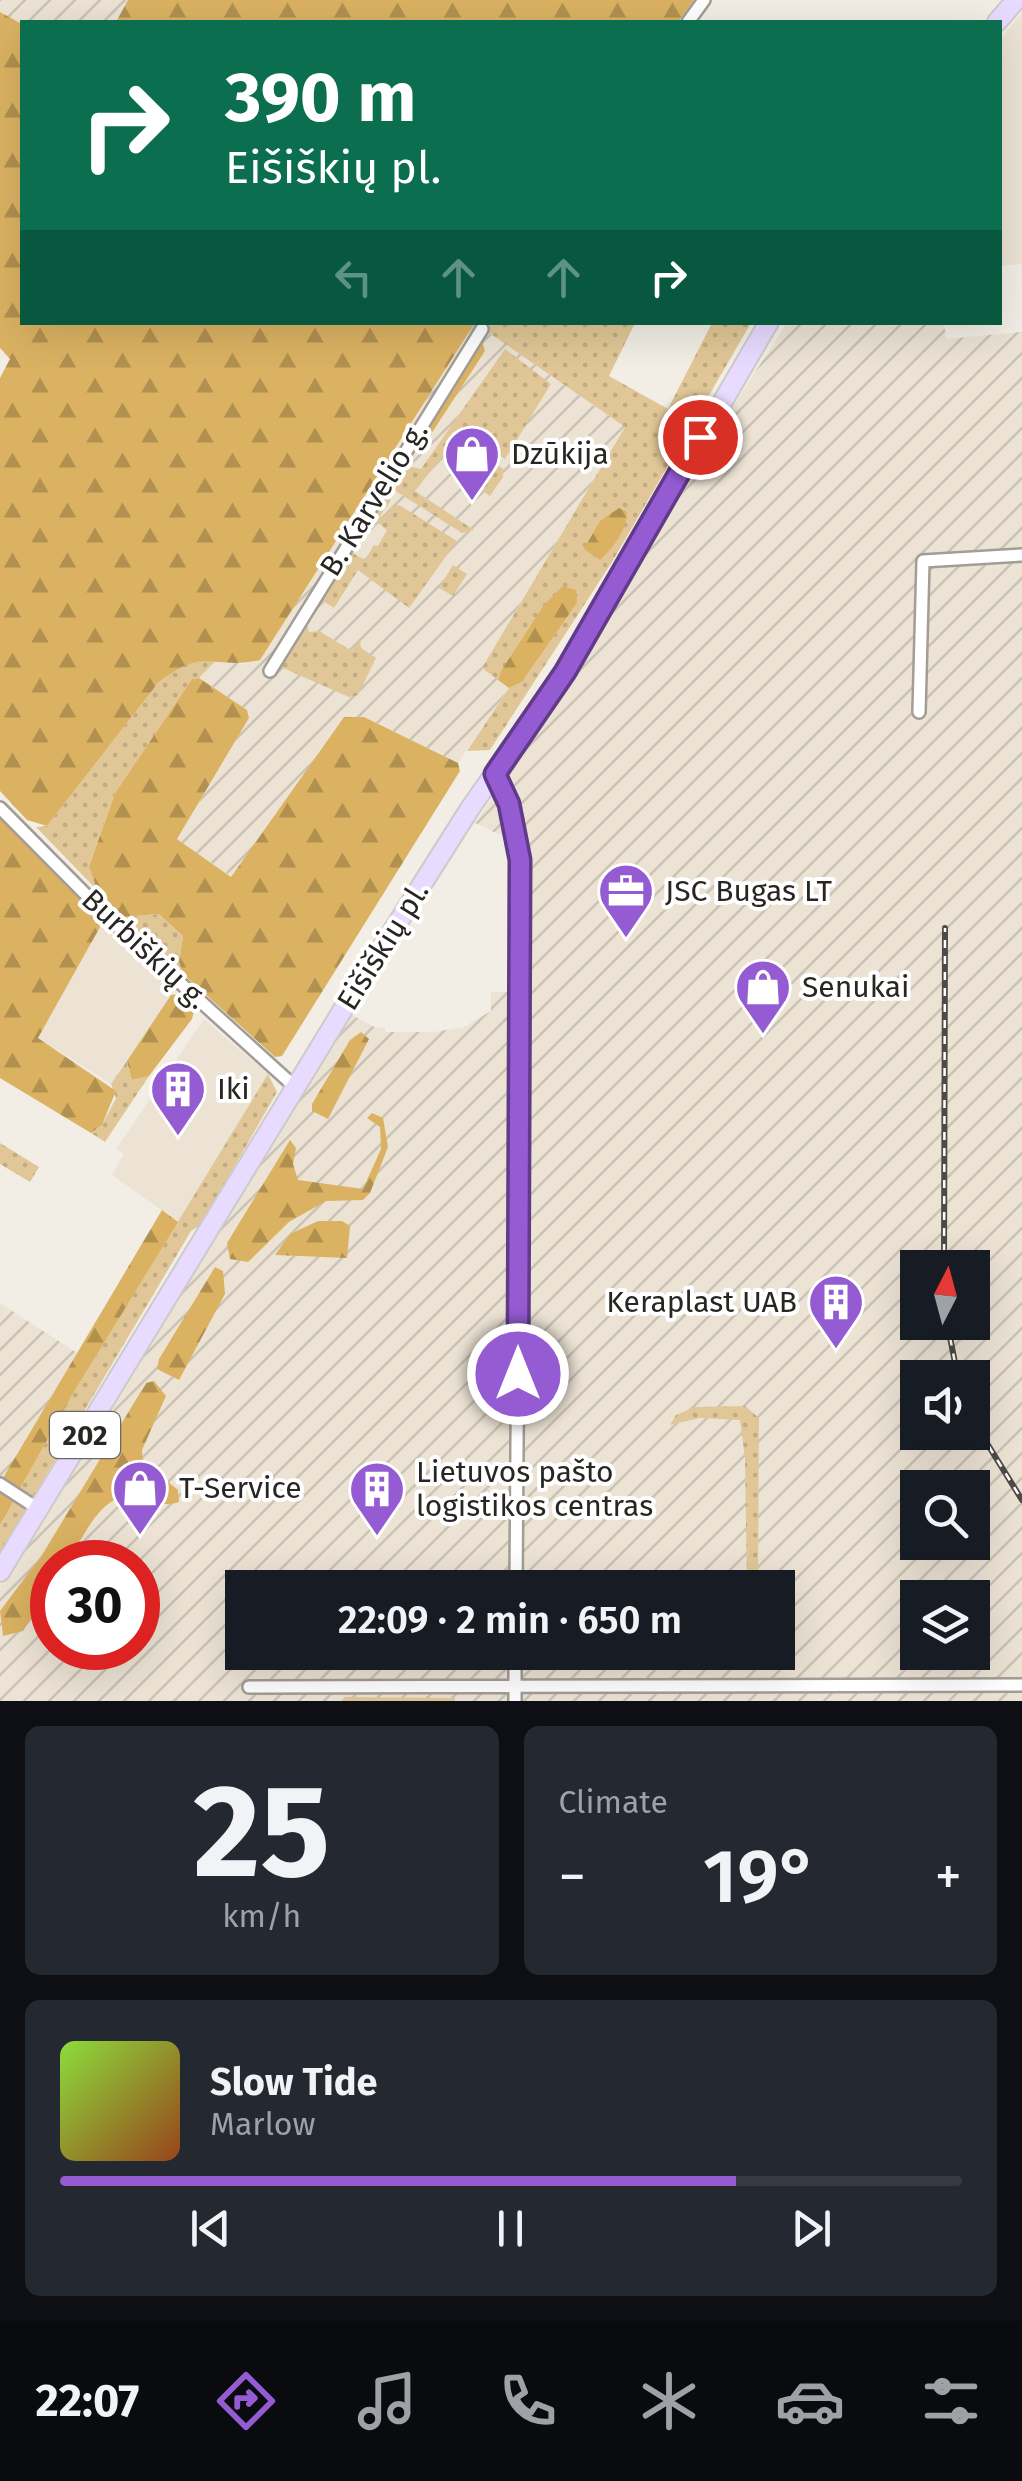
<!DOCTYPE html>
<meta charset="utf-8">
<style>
:root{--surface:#171b24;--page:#242831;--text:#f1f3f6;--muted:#9ea1a6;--line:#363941;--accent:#955bd3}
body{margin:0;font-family:"Fira Sans",sans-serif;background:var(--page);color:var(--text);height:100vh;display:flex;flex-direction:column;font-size:38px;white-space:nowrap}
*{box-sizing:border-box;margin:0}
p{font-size:32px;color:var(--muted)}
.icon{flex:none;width:55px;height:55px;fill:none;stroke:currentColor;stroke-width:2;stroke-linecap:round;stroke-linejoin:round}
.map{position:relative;height:1701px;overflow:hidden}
.details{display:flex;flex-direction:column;gap:25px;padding:25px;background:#0d0f14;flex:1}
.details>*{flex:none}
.guide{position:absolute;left:20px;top:20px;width:982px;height:305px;border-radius:0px;box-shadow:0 10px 40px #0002;background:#0b6e4f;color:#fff;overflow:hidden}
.needle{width:65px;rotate:6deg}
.buttons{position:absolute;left:900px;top:1250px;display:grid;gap:20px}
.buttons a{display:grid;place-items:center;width:90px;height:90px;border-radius:0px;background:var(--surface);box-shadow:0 10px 40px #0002;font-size:50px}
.speed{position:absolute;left:30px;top:1540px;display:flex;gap:20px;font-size:50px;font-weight:700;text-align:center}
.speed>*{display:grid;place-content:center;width:130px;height:130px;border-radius:50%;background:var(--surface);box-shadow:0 10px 40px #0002;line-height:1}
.speed .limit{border:15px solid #d22;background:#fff;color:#111}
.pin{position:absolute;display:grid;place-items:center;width:85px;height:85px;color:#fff;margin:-42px;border:5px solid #fff;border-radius:50%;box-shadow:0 2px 10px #0007}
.me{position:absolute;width:110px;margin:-55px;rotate:0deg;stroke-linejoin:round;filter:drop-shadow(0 0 8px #0008)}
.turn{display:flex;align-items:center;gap:35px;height:210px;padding:0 40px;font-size:45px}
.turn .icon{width:130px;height:130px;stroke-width:2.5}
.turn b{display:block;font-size:70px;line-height:85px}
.lanes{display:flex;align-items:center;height:95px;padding:0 40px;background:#0003;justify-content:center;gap:50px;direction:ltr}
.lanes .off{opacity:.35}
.big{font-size:75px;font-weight:600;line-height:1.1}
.details .tile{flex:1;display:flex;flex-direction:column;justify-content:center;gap:15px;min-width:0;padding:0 35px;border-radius:15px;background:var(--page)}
.details .dial{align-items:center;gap:0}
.dial b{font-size:130px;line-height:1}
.song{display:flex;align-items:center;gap:30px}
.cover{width:120px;height:120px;border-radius:15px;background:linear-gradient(135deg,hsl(90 70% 55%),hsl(20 70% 35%))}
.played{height:10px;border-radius:5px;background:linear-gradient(90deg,var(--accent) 75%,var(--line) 75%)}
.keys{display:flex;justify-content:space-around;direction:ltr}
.heat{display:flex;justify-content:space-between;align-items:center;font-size:55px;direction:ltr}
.details .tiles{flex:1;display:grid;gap:25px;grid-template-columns:1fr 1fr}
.tile:last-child{grid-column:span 2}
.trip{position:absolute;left:225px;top:1570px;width:570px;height:100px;border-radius:0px;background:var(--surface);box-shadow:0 10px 40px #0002;font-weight:600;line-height:100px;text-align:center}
.tabs{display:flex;height:160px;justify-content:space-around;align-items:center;background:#090b0e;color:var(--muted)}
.tabs .icon{width:70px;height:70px}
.tabs .selected{color:var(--accent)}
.tabs b{font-size:45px;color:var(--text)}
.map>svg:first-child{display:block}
</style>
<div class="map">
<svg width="1022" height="1701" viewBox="0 0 1022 1701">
<defs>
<pattern id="industrial-furrows" width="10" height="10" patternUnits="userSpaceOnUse" patternTransform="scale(2.5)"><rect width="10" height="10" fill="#ece3d4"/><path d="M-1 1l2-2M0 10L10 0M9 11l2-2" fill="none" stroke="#cac3b6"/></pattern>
<pattern id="grass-dots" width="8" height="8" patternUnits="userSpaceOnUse" patternTransform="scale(2.5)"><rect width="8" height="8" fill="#e1c797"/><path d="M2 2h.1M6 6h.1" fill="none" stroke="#c1ab82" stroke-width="1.8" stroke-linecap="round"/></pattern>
<pattern id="forest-firs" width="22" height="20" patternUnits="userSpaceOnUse" patternTransform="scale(2.5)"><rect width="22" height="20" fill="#dbb262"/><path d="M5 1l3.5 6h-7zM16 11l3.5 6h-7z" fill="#b29150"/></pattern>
</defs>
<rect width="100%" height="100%" fill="#f2eee5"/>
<path fill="#ece3d4" d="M 1022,13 L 1022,264 L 1000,266 L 1000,39 Z
M 104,920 L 176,989 L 111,1084 L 38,1038 Z
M 204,1019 L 268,1074 L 178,1222 L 112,1175 L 124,1154 L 116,1149 Z"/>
<path fill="url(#industrial-furrows)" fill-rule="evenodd" d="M 0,0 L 128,0 L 116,22 L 22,24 L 0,12 Z
M 475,323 L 625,427 L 482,668 L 509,688 L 458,763 L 364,717 L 344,717 L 232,877 L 177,839 L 249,718 L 247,710 L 199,678 L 217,659 L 243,664 L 260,659 Z
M 787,323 L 944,323 L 946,339 L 1022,332 L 1022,1701 L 0,1701 L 0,1586 L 350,1014 L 376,1028 L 385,1027 L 385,1032 L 434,1032 L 464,1027 L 491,1011 L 491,992 L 510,992 L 509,839 L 475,823 L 571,684 L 731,409 ZM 918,1268 L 972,1268 L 972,1322 L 918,1322 ZM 918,1378 L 972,1378 L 972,1432 L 918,1432 ZM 918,1488 L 972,1488 L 972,1542 L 918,1542 ZM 52,1562 L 138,1562 L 138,1648 L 52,1648 ZM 242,1588 L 778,1588 L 778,1652 L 242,1652 ZM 918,1598 L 972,1598 L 972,1652 L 918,1652 Z
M 0,1303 L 77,1353 L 2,1481 L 0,1479 Z"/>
<path fill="url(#grass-dots)" d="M 475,323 L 635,323 L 609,376 L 668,409 L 712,323 L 751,323 L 612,562 L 490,750 L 467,751 L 509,688 L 522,682 L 577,603 L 529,633 L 498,680 L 482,668 L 625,427 Z
M 505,349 L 551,384 L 505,459 L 485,447 L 453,443 L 415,491 L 474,530 L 462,533 L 394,490 L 393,481 L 403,465 L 421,469 Z
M 483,454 L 503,469 L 503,477 L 490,496 L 466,480 Z
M 385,498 L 391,500 L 380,516 L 383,519 L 392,506 L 399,505 L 457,541 L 409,608 L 358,570 L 334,608 L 317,597 L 347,550 L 365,560 L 374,545 L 378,546 L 387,530 L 369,516 Z
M 453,565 L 467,574 L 453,596 L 439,588 Z
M 306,620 L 309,632 L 319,631 L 352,651 L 360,639 L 361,648 L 376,658 L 358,695 L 349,697 L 283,668 L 281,663 Z
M 217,659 L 199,678 L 192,679 L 115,793 L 89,865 L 97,890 L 36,827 L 47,826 L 158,683 L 181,664 Z
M 159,914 L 183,936 L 179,962 L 183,974 L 122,917 Z
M 127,1061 L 132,1080 L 149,1076 L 105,1142 L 91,1133 L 102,1125 L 116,1098 L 111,1084 Z
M 268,1074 L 277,1092 L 201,1225 L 191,1231 L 0,1553 L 0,1525 L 71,1397 Z
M 0,1143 L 39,1167 L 30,1182 L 0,1164 Z
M 745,1406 L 759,1418 L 758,1587 L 747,1587 L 745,1458 L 740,1420 L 700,1418 L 670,1425 L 676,1415 L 695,1407 Z
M 345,1697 L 455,1698 L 455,1701 L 341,1701 Z"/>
<path fill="url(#forest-firs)" d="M 128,0 L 694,0 L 678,22 L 116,22 Z
M 0,12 L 22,24 L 22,322 L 475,323 L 260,660 C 212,671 205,645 158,683 L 47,826 L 27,820 L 0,791 L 0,378 L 10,359 L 0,348 Z
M 482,341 L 485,351 L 420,451 L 411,452 Z
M 619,508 L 627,512 C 627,530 613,548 600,560 L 584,549 L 600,521 Z
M 563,586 L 576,590 L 577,603 L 522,682 L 509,688 L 498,680 L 501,671 L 544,605 Z
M 199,678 L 247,710 L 249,718 L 177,839 L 231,877 L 344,717 L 364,717 L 458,763 L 460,771 L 282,1056 L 275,1057 L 183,974 L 179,962 L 183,936 L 159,914 L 122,917 L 97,890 L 89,866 L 115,793 L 192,679 Z
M 0,814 L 104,920 L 38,1038 L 116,1091 L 102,1125 L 91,1133 L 0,1078 Z
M 179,994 L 195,1007 L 192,1019 L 149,1076 L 132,1080 L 127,1061 L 171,995 Z
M 361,1032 L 369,1039 L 328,1119 L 312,1111 L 312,1104 L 350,1040 Z
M 372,1113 L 383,1118 L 388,1147 L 370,1193 L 363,1200 L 326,1201 L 289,1222 L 248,1262 L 230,1259 L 227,1243 L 290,1140 L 296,1148 L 293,1164 L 298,1180 L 363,1189 L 381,1149 L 380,1127 L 367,1118 Z
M 162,1210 L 178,1222 L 71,1397 L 0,1525 L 0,1483 Z
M 318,1221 L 342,1221 L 350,1226 L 347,1258 L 275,1255 L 290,1234 Z
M 215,1267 L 223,1271 L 225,1294 L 179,1380 L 157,1369 L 159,1359 Z
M 154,1381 L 166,1396 L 142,1450 L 143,1462 L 178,1490 L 179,1502 C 165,1507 153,1502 140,1498 C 103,1486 84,1537 68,1562 L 52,1562 L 52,1586 L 23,1631 L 3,1636 L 0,1611 L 42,1555 L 146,1383 Z"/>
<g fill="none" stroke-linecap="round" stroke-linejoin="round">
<g stroke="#a29d96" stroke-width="16">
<path id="minor" d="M 688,22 L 704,0
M 270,671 L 482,329
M 919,712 L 923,561 L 1022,555
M 495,774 L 517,837 L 521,889 L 516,1588
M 0,808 L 113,922 L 295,1087
M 0,1484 L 40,1510
M 249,1687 L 1022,1685
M 515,1701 L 515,1652"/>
</g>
<g stroke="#cbcbca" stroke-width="22">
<path id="primary" d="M 997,22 L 1016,0
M 0,1572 L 342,1011 L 469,810 L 565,672 L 769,322"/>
</g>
<use href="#minor" stroke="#fff" stroke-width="11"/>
<use href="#primary" stroke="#e9daff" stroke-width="18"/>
<g stroke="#4e4b47" stroke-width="6">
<path id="rail" d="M 944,1268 L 945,928
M 947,1322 L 958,1378
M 972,1419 L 1022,1500"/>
</g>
<use href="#rail" stroke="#fff" stroke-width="2.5" stroke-dasharray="8" stroke-linecap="butt"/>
</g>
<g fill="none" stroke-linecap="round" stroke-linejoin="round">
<g stroke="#613b89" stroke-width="25">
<path id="route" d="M 518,1374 L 520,860 L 509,804 L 495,774 L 565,672 L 700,437"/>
</g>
<use href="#route" stroke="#955bd3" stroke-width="18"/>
</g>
<defs>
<g id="shop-pin" transform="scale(2.875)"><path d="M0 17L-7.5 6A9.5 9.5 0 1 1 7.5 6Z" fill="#955bd3" stroke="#fff"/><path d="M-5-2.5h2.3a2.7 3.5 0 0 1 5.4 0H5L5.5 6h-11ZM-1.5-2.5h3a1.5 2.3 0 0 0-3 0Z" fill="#fff"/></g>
<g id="office-pin" transform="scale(2.875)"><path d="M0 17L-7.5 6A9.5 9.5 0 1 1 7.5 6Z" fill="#955bd3" stroke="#fff"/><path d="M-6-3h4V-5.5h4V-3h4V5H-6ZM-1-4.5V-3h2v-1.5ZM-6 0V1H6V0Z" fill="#fff"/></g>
<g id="building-pin" transform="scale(2.875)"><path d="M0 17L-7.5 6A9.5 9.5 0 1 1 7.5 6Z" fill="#955bd3" stroke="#fff"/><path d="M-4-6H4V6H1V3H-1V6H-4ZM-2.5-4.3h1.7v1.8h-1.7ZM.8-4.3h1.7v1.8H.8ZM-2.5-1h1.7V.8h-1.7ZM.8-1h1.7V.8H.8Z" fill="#fff"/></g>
</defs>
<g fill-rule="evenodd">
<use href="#shop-pin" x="472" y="454"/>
<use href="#office-pin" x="626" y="891"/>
<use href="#shop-pin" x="763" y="987"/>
<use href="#building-pin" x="178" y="1089"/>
<use href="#building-pin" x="836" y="1302"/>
<use href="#shop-pin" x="140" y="1488"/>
<use href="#building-pin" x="377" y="1489"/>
</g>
<g text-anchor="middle" stroke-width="8" stroke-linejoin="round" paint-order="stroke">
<rect fill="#fff" stroke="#686765" stroke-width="2.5" x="50" y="1412" width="70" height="46" rx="8"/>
<g font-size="28" font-weight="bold" fill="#282623">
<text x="85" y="1445">202</text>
</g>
<g font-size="30" fill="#282623" stroke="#fff" text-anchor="start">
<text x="511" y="464">Dzūkija</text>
<text x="665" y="901">JSC Bugas LT</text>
<text x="802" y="997">Senukai</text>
<text x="217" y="1099">Iki</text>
<text x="797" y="1312" text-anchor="end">Keraplast UAB</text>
<text x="416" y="1482">Lietuvos pašto<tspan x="416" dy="34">logistikos centras</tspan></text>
<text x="179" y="1498">T-Service</text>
</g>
<g font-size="30" fill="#282623" stroke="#fff">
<text transform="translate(374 499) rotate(-58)" y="10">B. Karvelio g.</text>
<text transform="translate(383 946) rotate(-58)" y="10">Eišiškių pl.</text>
<text transform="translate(145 949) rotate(43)" y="10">Burbiškių g.</text>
</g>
</g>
</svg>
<div class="buttons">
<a><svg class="needle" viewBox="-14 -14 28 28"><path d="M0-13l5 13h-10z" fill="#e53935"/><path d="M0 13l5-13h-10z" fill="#9ea1a6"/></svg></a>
<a><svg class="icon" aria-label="sound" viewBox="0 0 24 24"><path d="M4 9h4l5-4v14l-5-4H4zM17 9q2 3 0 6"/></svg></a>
<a><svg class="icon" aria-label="search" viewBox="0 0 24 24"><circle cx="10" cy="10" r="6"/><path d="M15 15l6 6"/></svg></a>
<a><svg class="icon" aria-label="layers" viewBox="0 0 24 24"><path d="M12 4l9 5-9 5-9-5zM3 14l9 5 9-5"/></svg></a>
</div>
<div class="speed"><div class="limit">30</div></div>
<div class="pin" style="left:700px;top:437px;background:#d93025"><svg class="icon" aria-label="arrive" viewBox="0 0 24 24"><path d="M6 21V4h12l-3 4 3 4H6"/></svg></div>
<svg class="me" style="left:518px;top:1374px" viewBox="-20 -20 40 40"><circle r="17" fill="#955bd3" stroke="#fff" stroke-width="3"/><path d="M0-11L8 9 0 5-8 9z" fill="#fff"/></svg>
<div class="trip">22:09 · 2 min · 650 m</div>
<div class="guide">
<div class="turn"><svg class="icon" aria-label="right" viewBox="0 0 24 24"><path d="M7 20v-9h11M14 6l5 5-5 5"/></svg><div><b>390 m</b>Eišiškių pl.</div></div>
<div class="lanes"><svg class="icon off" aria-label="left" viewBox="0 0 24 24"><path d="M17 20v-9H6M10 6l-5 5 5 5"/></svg><svg class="icon off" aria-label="ahead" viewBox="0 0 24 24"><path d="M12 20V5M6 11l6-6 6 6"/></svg><svg class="icon off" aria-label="ahead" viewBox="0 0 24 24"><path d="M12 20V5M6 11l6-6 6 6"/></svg><svg class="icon" aria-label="right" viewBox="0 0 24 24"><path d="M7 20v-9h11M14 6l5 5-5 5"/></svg></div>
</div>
</div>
<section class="details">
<div class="tiles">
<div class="tile dial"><b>25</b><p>km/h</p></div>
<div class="tile"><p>Climate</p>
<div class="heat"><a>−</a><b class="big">19°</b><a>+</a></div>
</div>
<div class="tile">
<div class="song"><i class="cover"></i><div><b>Slow Tide</b><p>Marlow</p></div></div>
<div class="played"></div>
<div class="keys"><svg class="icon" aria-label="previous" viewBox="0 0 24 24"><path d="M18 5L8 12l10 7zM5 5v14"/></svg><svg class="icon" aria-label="pause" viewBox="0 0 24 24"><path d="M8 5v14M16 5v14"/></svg><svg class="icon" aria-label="next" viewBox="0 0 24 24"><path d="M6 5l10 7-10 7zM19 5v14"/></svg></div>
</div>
</div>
</section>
<nav class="tabs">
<b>22:07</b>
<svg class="icon selected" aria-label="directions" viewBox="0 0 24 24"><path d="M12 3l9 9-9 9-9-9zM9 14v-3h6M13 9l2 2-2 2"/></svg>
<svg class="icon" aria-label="music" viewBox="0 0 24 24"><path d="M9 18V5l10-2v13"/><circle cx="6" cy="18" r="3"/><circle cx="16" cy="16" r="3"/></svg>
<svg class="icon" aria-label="phone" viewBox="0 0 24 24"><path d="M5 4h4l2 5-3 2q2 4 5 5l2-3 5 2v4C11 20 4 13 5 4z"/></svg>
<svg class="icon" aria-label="climate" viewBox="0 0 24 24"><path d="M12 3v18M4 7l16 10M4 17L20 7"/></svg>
<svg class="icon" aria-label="car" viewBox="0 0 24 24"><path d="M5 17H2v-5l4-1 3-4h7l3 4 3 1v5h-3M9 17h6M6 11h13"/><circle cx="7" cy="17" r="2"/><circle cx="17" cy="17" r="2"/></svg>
<svg class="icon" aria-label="filters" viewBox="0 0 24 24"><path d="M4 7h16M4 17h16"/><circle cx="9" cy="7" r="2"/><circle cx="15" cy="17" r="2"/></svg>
</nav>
